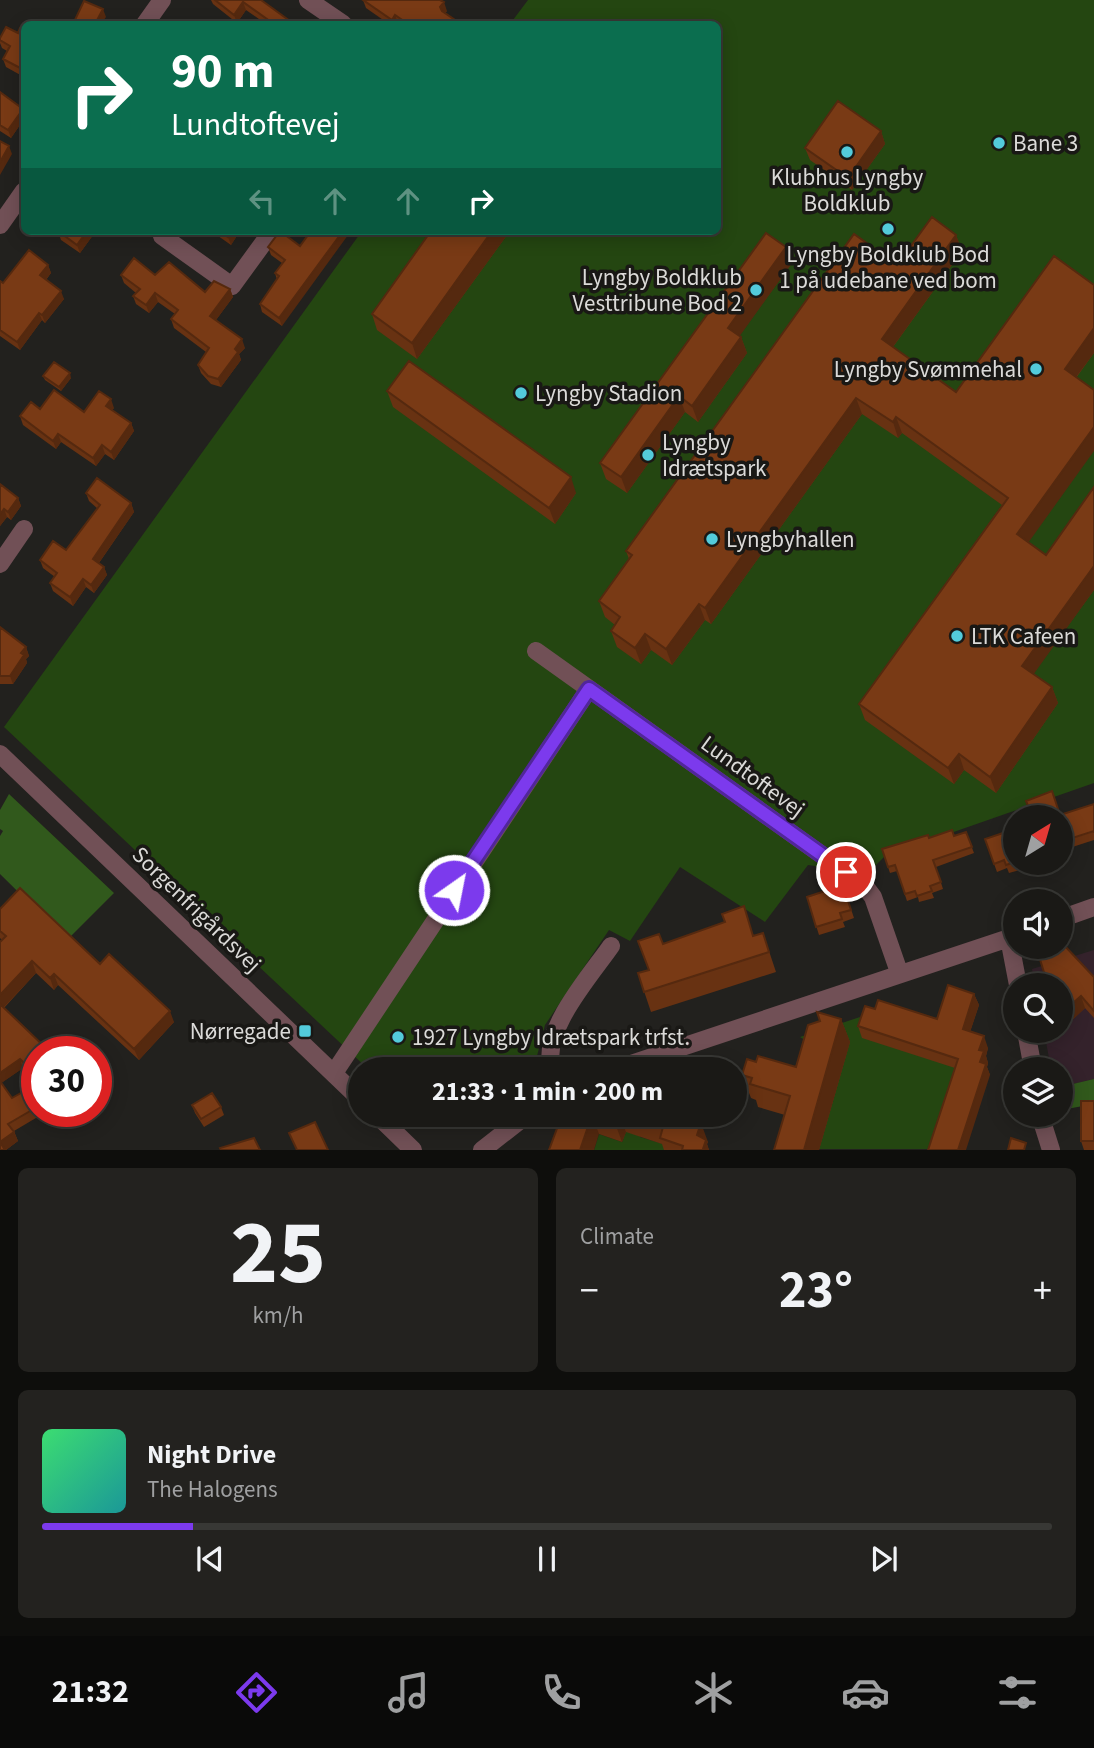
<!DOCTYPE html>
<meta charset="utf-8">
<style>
:root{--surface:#1a1916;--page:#23221f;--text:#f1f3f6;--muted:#9fa0a1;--line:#383835;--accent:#7c3aed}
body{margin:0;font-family:"Source Sans 3",sans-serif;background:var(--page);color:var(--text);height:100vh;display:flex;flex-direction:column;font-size:26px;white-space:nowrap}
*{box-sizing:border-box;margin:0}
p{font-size:23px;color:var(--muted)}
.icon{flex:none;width:38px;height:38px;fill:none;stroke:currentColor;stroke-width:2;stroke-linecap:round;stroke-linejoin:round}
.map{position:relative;height:1150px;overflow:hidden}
.panel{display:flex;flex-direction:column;gap:18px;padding:18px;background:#0e0e0c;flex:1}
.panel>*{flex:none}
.banner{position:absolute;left:21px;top:21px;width:700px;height:214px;border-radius:10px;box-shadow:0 4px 18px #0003,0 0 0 2px var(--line);background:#0b6e4f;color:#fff;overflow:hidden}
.needle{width:46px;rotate:37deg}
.fabs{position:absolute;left:1003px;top:805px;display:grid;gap:14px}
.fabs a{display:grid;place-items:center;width:70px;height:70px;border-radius:50%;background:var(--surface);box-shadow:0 4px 18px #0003,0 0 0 2px var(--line);font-size:35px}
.speed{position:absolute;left:21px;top:1036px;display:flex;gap:14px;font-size:35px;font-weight:700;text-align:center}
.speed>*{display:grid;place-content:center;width:91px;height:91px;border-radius:50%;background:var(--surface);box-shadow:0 4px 18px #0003,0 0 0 2px var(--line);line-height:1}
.speed .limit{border:10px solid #d22;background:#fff;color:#111}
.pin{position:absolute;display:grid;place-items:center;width:60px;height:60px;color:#fff;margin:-30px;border:4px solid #fff;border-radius:50%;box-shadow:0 2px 7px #0007}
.me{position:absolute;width:77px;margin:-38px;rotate:33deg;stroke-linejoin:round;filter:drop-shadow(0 0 5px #0008)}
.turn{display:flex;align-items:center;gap:24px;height:147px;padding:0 35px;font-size:32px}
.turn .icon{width:91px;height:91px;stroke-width:2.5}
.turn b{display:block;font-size:49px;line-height:60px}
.lanes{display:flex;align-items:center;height:66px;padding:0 35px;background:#0003;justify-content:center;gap:35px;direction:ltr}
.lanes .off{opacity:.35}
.big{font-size:52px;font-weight:700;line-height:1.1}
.panel .tile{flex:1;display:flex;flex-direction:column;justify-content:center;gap:10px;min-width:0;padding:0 24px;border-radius:10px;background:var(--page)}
.panel .dial{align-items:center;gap:0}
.dial b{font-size:91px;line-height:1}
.song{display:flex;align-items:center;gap:21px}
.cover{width:84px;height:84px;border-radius:10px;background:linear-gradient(135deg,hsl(140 70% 55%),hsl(180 70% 35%))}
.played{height:7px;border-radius:4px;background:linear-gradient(90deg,var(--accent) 15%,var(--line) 15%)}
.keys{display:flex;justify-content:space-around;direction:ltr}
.heat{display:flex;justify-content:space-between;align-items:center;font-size:38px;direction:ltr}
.panel .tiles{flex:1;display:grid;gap:18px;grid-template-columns:1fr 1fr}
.tile:last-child{grid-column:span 2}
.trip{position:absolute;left:348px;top:1057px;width:399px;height:70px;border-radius:35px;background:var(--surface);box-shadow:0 4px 18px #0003,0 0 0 2px var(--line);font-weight:700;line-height:70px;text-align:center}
.tabs{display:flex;height:112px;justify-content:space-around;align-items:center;background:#0a0a09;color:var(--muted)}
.tabs .icon{width:49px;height:49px}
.tabs .current{color:var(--accent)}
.tabs b{font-size:32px;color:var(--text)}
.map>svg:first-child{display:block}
</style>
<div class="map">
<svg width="1094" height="1150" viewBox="0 0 1094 1150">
<rect width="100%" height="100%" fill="#22211e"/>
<path fill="#34222b" d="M 1094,950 L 1094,1079 L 1061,1087 L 1060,1069 L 1051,1069 L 1044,1031 L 1060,1031 L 1060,985 L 1035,985 L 1032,969 Z"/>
<path fill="#244611" d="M 528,0 L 1094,0 L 1094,783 L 885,856 L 850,891 L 815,866 L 808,865 L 765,922 L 680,867 L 630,941 L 609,930 L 545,1025 L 537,1056 L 544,1066 L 539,1069 L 368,1069 L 4,727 L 362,231 L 718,231 L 718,24 L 510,24 Z
M 866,1015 L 962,1071 L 936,1149 L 819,1149 L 817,1048 L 800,1037 Z
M 631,1116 L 640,1137 L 670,1146 L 669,1150 L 594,1150 L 599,1134 L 622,1142 Z"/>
<path fill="#31591c" d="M 9,794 L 114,893 L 67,940 L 0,874 L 0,836 L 3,831 L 0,829 L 0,810 Z
M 1094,1079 L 1094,1104 L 1061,1110 L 1060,1087 Z"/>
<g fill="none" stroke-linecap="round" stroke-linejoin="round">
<path stroke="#715056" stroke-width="18" d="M 308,0 L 343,24
M 145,24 L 162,0
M 0,225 L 24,191
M 162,236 L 232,286 L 272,231
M 0,564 L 24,529
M 536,651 L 864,885 L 873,897 L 899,972
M 0,754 L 360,1099
M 1060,919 L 1094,907
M 1009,938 L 1018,985
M 1026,1031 L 1033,1069
M 553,1069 C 538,1034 591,975 611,946
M 616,1069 L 1015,936
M 334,1073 L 589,689
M 377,1115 L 413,1150
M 1040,1115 L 1051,1150
M 482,1150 L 527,1115"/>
</g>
<path fill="#683212" d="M 211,0 L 261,0 L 294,24 L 266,24 L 246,10 L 237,23 L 213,4 Z
M 363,0 L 447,11 L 445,13 L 461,24 L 400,24 L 398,23 L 397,24 L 389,24 L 366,8 Z
M 24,30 L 24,77 L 6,67 L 3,59 L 7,51 L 2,48 L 0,43 L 0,38 Z
M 0,92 L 24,112 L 24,119 L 11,138 L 0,131 Z
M 881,131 L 885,144 L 852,190 L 810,160 L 805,148 Z
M 58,231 L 96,231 L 80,253 L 61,240 Z
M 211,231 L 240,231 L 231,245 Z
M 431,231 L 510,231 L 417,359 L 377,330 L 372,314 Z
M 956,235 L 962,251 L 893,347 L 956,392 L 1094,353 L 1076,378 L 1028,542 L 1094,590 L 1033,674 L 1052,687 L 1058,703 L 996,793 L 964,770 L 954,784 L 865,720 L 859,704 L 1002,505 L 902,433 L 898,438 L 862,414 L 711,624 L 705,620 L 672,665 L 651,650 L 641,664 L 617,647 L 611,631 L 615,625 L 605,617 L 599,601 L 629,559 L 626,551 L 897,265 Z
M 300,246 L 282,326 L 262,312 L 260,304 L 277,280 L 275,273 L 282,263 L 271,255 L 268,247 Z
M 786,247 L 792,263 L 739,336 L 741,337 L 747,353 L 698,422 L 685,412 L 627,493 L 606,479 L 600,463 Z
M 48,265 L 51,273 L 46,280 L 64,299 L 45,323 L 42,320 L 20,350 L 0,336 L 0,281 L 3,283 Z
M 121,275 L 155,275 L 205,292 L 230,289 L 233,297 L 216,320 L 245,348 L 239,354 L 241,360 L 221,387 L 211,384 L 201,373 L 198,365 L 206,352 L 174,328 L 171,319 L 175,314 L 158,302 L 149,313 L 136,304 L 133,296 L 136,293 L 124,283 Z
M 43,376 L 71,378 L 61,391 L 45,380 Z
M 387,391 L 576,493 L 555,524 L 393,407 Z
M 114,408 L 112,410 L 131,423 L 134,431 L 114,460 L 105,454 L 96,466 L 61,442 L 56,449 L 23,425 L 20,416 L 40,409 L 84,412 Z
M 0,484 L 18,498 L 21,506 L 11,520 L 7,517 L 0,526 Z
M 86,493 L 131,503 L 134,512 L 99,563 L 104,567 L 107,575 L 94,593 L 86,587 L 73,606 L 53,591 L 50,583 L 55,577 L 43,568 L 40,560 L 66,550 L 98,509 L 89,501 Z
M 0,627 L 26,647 L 29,656 L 26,659 L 27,663 L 13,684 L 0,684 Z
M 1094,804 L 1094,840 L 1060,851 L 1060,815 Z
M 966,832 L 974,853 L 936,867 L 943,889 L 932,893 L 934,898 L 919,902 L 918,897 L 907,901 L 897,871 L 890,873 L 882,849 L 929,838 L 954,836 Z
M 985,839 L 1015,863 L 1023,863 L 1021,863 L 1023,869 L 1009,873 L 1007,868 L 997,872 Z
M 843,885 L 854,918 L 843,922 L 845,927 L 819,935 L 807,897 Z
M 0,909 L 100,964 L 174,1022 L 139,1060 L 58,985 L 54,990 L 36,973 L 4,1008 L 37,1052 L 37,1081 L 23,1068 L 1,1083 L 12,1098 L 37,1084 L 37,1111 L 54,1111 L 49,1117 L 46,1112 L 14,1131 L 18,1141 L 6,1150 L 0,1150 L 0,942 L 2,940 L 0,938 Z
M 763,933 L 776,972 L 651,1012 L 638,973 L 648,970 L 663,944 L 754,936 Z
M 1094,977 L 1094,1018 L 1085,1008 L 1068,1024 L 1060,1016 L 1060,985 Z
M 974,994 L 979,1005 L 970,1032 L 988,1048 L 986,1056 L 988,1063 L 987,1067 L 990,1075 L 955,1068 L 862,1038 L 858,1026 L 875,1009 L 937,1019 Z
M 841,1019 L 850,1042 L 819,1150 L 774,1150 L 785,1115 L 758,1107 L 756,1100 L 751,1098 L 742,1075 L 756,1062 L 796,1067 Z
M 1094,1101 L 1094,1150 L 1084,1150 L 1081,1141 Z
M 192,1105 L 221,1107 L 224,1115 L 204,1127 L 195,1113 Z
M 562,1115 L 683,1115 L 708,1142 L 707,1144 L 709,1150 L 664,1150 L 662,1144 L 626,1132 L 622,1142 L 599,1134 Z"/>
<path fill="#55290f" d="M 243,2 L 246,10 L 237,23 L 234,15 Z
M 444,2 L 447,11 L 443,15 L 440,7 Z
M 103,9 L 106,17 L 101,24 L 95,24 Z
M 395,15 L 398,23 L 397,24 L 393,24 L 392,20 Z
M 23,109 L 24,119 L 11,138 L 8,130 Z
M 881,131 L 885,144 L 852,190 L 848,178 Z
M 9,146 L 12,154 L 0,175 L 0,162 Z
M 87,231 L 96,231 L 80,253 L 77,245 Z
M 232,231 L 240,231 L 231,245 L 228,237 Z
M 343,231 L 351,231 L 282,326 L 279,318 Z
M 492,231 L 510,231 L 417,359 L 412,343 Z
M 956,235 L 962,251 L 887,355 L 882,339 Z
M 786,247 L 792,263 L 734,344 L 728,328 Z
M 48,265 L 51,273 L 43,283 L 40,275 Z
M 230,289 L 233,297 L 213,324 L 210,316 Z
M 61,291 L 64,299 L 45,323 L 42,315 Z
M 155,293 L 158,302 L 149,313 L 146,305 Z
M 39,313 L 42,320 L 20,350 L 17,342 Z
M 1094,328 L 1094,353 L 1070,385 L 1065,369 Z
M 741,337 L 747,353 L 698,422 L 692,406 Z
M 242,339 L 245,348 L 239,354 L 241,360 L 221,387 L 218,379 L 235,349 Z
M 70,373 L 71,378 L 61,391 L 59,387 Z
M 679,396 L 685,412 L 627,493 L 621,477 Z
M 856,398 L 862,414 L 711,624 L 705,608 Z
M 111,399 L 114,408 L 109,414 L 106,406 Z
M 896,417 L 902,433 L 898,438 L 893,422 Z
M 131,423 L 134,431 L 114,460 L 111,452 Z
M 1094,427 L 1094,451 L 1023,550 L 1017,534 Z
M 58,434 L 61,442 L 56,449 L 53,441 Z
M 102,445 L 105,454 L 96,466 L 93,458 Z
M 571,477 L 576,493 L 555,524 L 549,508 Z
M 18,498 L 21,506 L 11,520 L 8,512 Z
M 131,503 L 134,512 L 96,567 L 93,559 Z
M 4,509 L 7,517 L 0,526 L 0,514 Z
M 1094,566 L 1094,590 L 1028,682 L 1022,666 Z
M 104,567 L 107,575 L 94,593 L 91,585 Z
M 83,579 L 86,587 L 73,606 L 70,597 Z
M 699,604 L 705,620 L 672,665 L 666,649 Z
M 645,634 L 651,650 L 641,664 L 635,648 Z
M 26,647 L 29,656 L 26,659 L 27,663 L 13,684 L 10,676 Z
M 1052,687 L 1058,703 L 996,793 L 990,777 Z
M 959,754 L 964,770 L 954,784 L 948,768 Z
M 32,961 L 36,973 L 2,1009 L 0,1003 L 0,995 Z
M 54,974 L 58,985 L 54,990 L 50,978 Z
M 974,994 L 979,1005 L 967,1041 L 963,1029 Z
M 1081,996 L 1085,1008 L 1068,1024 L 1063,1012 Z
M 170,1011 L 174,1022 L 139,1060 L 134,1049 Z
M 841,1019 L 850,1042 L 819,1150 L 804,1150 Z
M 984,1036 L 988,1048 L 986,1056 L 988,1063 L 987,1067 L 990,1075 L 966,1150 L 958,1150 L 979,1050 Z
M 20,1059 L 23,1068 L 0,1084 L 0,1073 Z
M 47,1111 L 54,1111 L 49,1117 Z
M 592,1115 L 599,1134 L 594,1150 L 580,1150 Z
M 618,1115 L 619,1115 L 626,1132 L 622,1142 L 615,1123 Z
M 701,1123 L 708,1142 L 707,1144 L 709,1150 L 703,1150 L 697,1135 Z
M 14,1132 L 18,1141 L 6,1150 L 0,1142 Z"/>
<path fill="#793a15" stroke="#55290f" stroke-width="2" d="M 215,0 L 261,0 L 294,24 L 274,24 L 243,2 L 234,15 Z
M 363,0 L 440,0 L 444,2 L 440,7 L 442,11 L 461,24 L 408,24 L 395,15 L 392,20 Z
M 84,1 L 103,9 L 95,24 L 73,24 Z
M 6,27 L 18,33 L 20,28 L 24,30 L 24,70 L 3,59 L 10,46 L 0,40 L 0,38 Z
M 24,89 L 24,98 L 20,95 Z
M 0,92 L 23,109 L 8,130 L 0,125 Z
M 838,101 L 881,131 L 848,178 L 805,148 Z
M 0,141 L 9,146 L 0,162 Z
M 932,217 L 956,235 L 882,339 L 956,392 L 1054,256 L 1094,285 L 1094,328 L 1065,369 L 1094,390 L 1094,427 L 1017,534 L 1046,555 L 1094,487 L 1094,566 L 1022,666 L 1052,687 L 990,777 L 959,754 L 948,768 L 859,704 L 1008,498 L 896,417 L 893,422 L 856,398 L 705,608 L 699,604 L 666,649 L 645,634 L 635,648 L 611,631 L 620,617 L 599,601 L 632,555 L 626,551 L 854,234 L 897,265 Z
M 58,231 L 87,231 L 77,245 Z
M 219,231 L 232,231 L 228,237 Z
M 280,231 L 300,246 L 311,231 L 343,231 L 279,318 L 260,304 L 279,276 L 275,273 L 285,260 L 268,247 Z
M 431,231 L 492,231 L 412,343 L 372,314 Z
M 766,233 L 786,247 L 728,328 L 741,337 L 692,406 L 679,396 L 621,477 L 600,463 Z
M 29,250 L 48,265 L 40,275 L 61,291 L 42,315 L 39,313 L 17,342 L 0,330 L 0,281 L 3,283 Z
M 134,258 L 155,275 L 169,262 L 205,292 L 214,281 L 230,289 L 210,316 L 242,339 L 235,349 L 238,352 L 218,379 L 208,376 L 198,365 L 209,348 L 171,319 L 178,310 L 155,293 L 146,305 L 133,296 L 140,289 L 121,275 Z
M 409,361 L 571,477 L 549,508 L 387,391 Z
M 54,362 L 70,373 L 59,387 L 43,376 Z
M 54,390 L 84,412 L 99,391 L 111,399 L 106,406 L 131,423 L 111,452 L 102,445 L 93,458 L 58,434 L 53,441 L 20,416 L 31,402 L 40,409 Z
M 97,478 L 131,503 L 93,559 L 104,567 L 91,585 L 83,579 L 70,597 L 50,583 L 57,573 L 40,560 L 53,541 L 66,550 L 100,505 L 86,493 Z
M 0,484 L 18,498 L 8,512 L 4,509 L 0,514 Z
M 0,627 L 26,647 L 21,653 L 24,655 L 10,676 L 0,676 Z
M 1052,791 L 1060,815 L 1094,804 L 1094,833 L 1094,831 L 1060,842 L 1060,817 L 1024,817 L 1021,811 L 1029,808 L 1026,801 Z
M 1015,829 L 1015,862 L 1006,865 L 1004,860 L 994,864 L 985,839 Z
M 952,830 L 954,836 L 966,832 L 972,847 L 933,860 L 941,882 L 930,886 L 932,891 L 917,896 L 915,891 L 905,894 L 895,865 L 888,867 L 882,849 L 928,835 L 929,838 Z
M 843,885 L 851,910 L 840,913 L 842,919 L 816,927 L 807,897 Z
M 20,888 L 100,964 L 109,954 L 170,1011 L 134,1049 L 54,974 L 50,978 L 32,961 L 0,995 L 0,942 L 6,936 L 0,931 L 0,909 Z
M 744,906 L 753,936 L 763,933 L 769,952 L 644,992 L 638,973 L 649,970 L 638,941 L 659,934 L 663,944 L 725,922 L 722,914 Z
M 1063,944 L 1094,977 L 1094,1011 L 1081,996 L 1063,1012 L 1060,1009 L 1060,985 L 1044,985 L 1047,982 L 1038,953 L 1055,947 L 1060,947 L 1060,945 Z
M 948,985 L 974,994 L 963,1029 L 984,1036 L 979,1050 L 984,1051 L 980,1062 L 986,1064 L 958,1150 L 928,1150 L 958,1059 L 858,1026 L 865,1006 L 875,1009 L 878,1000 L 937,1019 Z
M 0,1004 L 50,1052 L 37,1052 L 37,1075 L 20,1059 L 0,1073 Z
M 817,1012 L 841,1019 L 804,1150 L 774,1150 L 790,1096 L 750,1084 L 752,1078 L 742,1075 L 747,1059 L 756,1062 L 758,1056 L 796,1067 L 808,1025 L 820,1021 Z
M 0,1081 L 12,1098 L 37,1084 L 37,1107 L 8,1124 L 14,1132 L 0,1142 L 5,1150 L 0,1150 Z
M 212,1093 L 221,1107 L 201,1119 L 192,1105 Z
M 1081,1101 L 1094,1101 L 1094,1141 L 1081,1141 Z
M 562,1115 L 618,1115 L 615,1123 L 592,1115 L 580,1150 L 549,1150 Z
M 623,1115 L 683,1115 L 701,1123 L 697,1135 L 706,1140 L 703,1149 L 705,1150 L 682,1150 L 683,1146 L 660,1138 L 663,1127 Z
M 315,1122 L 328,1150 L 297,1150 L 289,1133 Z
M 254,1138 L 260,1150 L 221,1150 L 220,1148 Z
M 1011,1138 L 1026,1143 L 1024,1150 L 1008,1150 Z"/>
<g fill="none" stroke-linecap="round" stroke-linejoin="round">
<g stroke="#51269a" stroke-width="18">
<path id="route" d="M 454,890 L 589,689 L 846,872"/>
</g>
<use href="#route" stroke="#7c3aed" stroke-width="12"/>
</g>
<g fill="#53cbdb" stroke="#191815" stroke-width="2.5">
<circle cx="999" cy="143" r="7"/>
<circle cx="847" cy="152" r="7"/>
<circle cx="888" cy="229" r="7"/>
<circle cx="756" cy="290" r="7"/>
<circle cx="1036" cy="369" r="7"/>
<circle cx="521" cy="393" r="7"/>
<circle cx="648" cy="455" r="7"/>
<circle cx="712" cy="539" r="7"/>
<circle cx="957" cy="636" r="7"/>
<rect x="298" y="1024" width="14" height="14" rx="3.5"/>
<circle cx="398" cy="1037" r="7"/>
</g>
<g text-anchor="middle" stroke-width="7" stroke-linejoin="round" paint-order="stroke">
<g font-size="23" fill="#dbdad8" stroke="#191815" text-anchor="start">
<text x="1013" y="151">Bane 3</text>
<text x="847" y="185" text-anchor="middle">Klubhus Lyngby<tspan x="847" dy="26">Boldklub</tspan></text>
<text x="888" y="262" text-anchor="middle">Lyngby Boldklub Bod<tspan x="888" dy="26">1 på udebane ved bom</tspan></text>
<text x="742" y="285" text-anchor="end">Lyngby Boldklub<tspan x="742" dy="26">Vesttribune Bod 2</tspan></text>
<text x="1022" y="377" text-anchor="end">Lyngby Svømmehal</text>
<text x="535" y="401">Lyngby Stadion</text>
<text x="662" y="450">Lyngby<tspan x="662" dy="26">Idrætspark</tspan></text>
<text x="726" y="547">Lyngbyhallen</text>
<text x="971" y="644">LTK Cafeen</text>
<text x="291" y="1039" text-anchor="end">Nørregade</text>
<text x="412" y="1045">1927 Lyngby Idrætspark trfst.</text>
</g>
<g font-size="23" fill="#dbdad8" stroke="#191815">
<text transform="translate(753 776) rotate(36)" y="8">Lundtoftevej</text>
<text transform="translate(197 909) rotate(44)" y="8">Sorgenfrigårdsvej</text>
</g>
</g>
</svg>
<div class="fabs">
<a><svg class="needle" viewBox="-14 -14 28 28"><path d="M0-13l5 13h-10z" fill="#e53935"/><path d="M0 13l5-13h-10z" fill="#9fa0a1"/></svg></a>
<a><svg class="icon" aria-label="sound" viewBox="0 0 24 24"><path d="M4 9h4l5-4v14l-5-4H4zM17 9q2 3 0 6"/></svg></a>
<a><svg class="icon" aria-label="search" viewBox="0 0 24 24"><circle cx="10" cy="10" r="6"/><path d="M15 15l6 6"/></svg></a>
<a><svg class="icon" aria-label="layers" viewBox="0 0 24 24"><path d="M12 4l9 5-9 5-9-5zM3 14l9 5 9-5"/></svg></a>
</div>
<div class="speed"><div class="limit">30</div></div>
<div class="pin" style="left:846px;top:872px;background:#d93025"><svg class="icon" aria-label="arrive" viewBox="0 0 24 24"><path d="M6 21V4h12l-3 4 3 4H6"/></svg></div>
<svg class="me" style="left:454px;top:890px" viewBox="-20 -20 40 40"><circle r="17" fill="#7c3aed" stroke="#fff" stroke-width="3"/><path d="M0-11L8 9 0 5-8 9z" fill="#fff"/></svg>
<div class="trip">21:33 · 1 min · 200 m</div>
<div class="banner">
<div class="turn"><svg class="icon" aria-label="right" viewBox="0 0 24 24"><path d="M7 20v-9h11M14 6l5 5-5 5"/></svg><div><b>90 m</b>Lundtoftevej</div></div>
<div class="lanes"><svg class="icon off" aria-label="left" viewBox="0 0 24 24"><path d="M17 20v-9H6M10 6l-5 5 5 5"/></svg><svg class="icon off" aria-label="ahead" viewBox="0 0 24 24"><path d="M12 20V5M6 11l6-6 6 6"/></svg><svg class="icon off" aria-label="ahead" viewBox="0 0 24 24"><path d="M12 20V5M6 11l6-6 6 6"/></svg><svg class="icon" aria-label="right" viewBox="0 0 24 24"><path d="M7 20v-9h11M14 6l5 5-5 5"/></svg></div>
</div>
</div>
<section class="panel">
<div class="tiles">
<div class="tile dial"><b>25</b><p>km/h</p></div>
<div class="tile"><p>Climate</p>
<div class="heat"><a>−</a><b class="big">23°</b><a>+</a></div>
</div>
<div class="tile">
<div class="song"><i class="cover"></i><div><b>Night Drive</b><p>The Halogens</p></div></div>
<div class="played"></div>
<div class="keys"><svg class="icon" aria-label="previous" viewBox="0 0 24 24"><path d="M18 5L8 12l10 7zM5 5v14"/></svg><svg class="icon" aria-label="pause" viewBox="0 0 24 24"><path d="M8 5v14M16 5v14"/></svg><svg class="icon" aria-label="next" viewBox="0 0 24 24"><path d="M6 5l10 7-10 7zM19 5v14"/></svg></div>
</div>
</div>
</section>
<nav class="tabs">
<b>21:32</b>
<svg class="icon current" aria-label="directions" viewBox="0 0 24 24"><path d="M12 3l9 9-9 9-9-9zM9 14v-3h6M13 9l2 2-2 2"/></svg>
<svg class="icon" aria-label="music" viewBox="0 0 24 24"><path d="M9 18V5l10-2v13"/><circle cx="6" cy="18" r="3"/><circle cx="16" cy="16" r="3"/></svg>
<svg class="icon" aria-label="phone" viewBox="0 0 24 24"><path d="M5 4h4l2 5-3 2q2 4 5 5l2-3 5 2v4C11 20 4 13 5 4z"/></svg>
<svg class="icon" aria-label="climate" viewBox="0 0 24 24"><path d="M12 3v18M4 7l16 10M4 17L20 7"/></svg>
<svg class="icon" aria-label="car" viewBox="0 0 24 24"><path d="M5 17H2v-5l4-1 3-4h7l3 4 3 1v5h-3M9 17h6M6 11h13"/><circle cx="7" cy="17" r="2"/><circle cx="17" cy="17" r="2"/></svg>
<svg class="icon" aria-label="filters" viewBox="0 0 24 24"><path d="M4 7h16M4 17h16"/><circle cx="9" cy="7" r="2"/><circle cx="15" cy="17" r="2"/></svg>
</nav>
